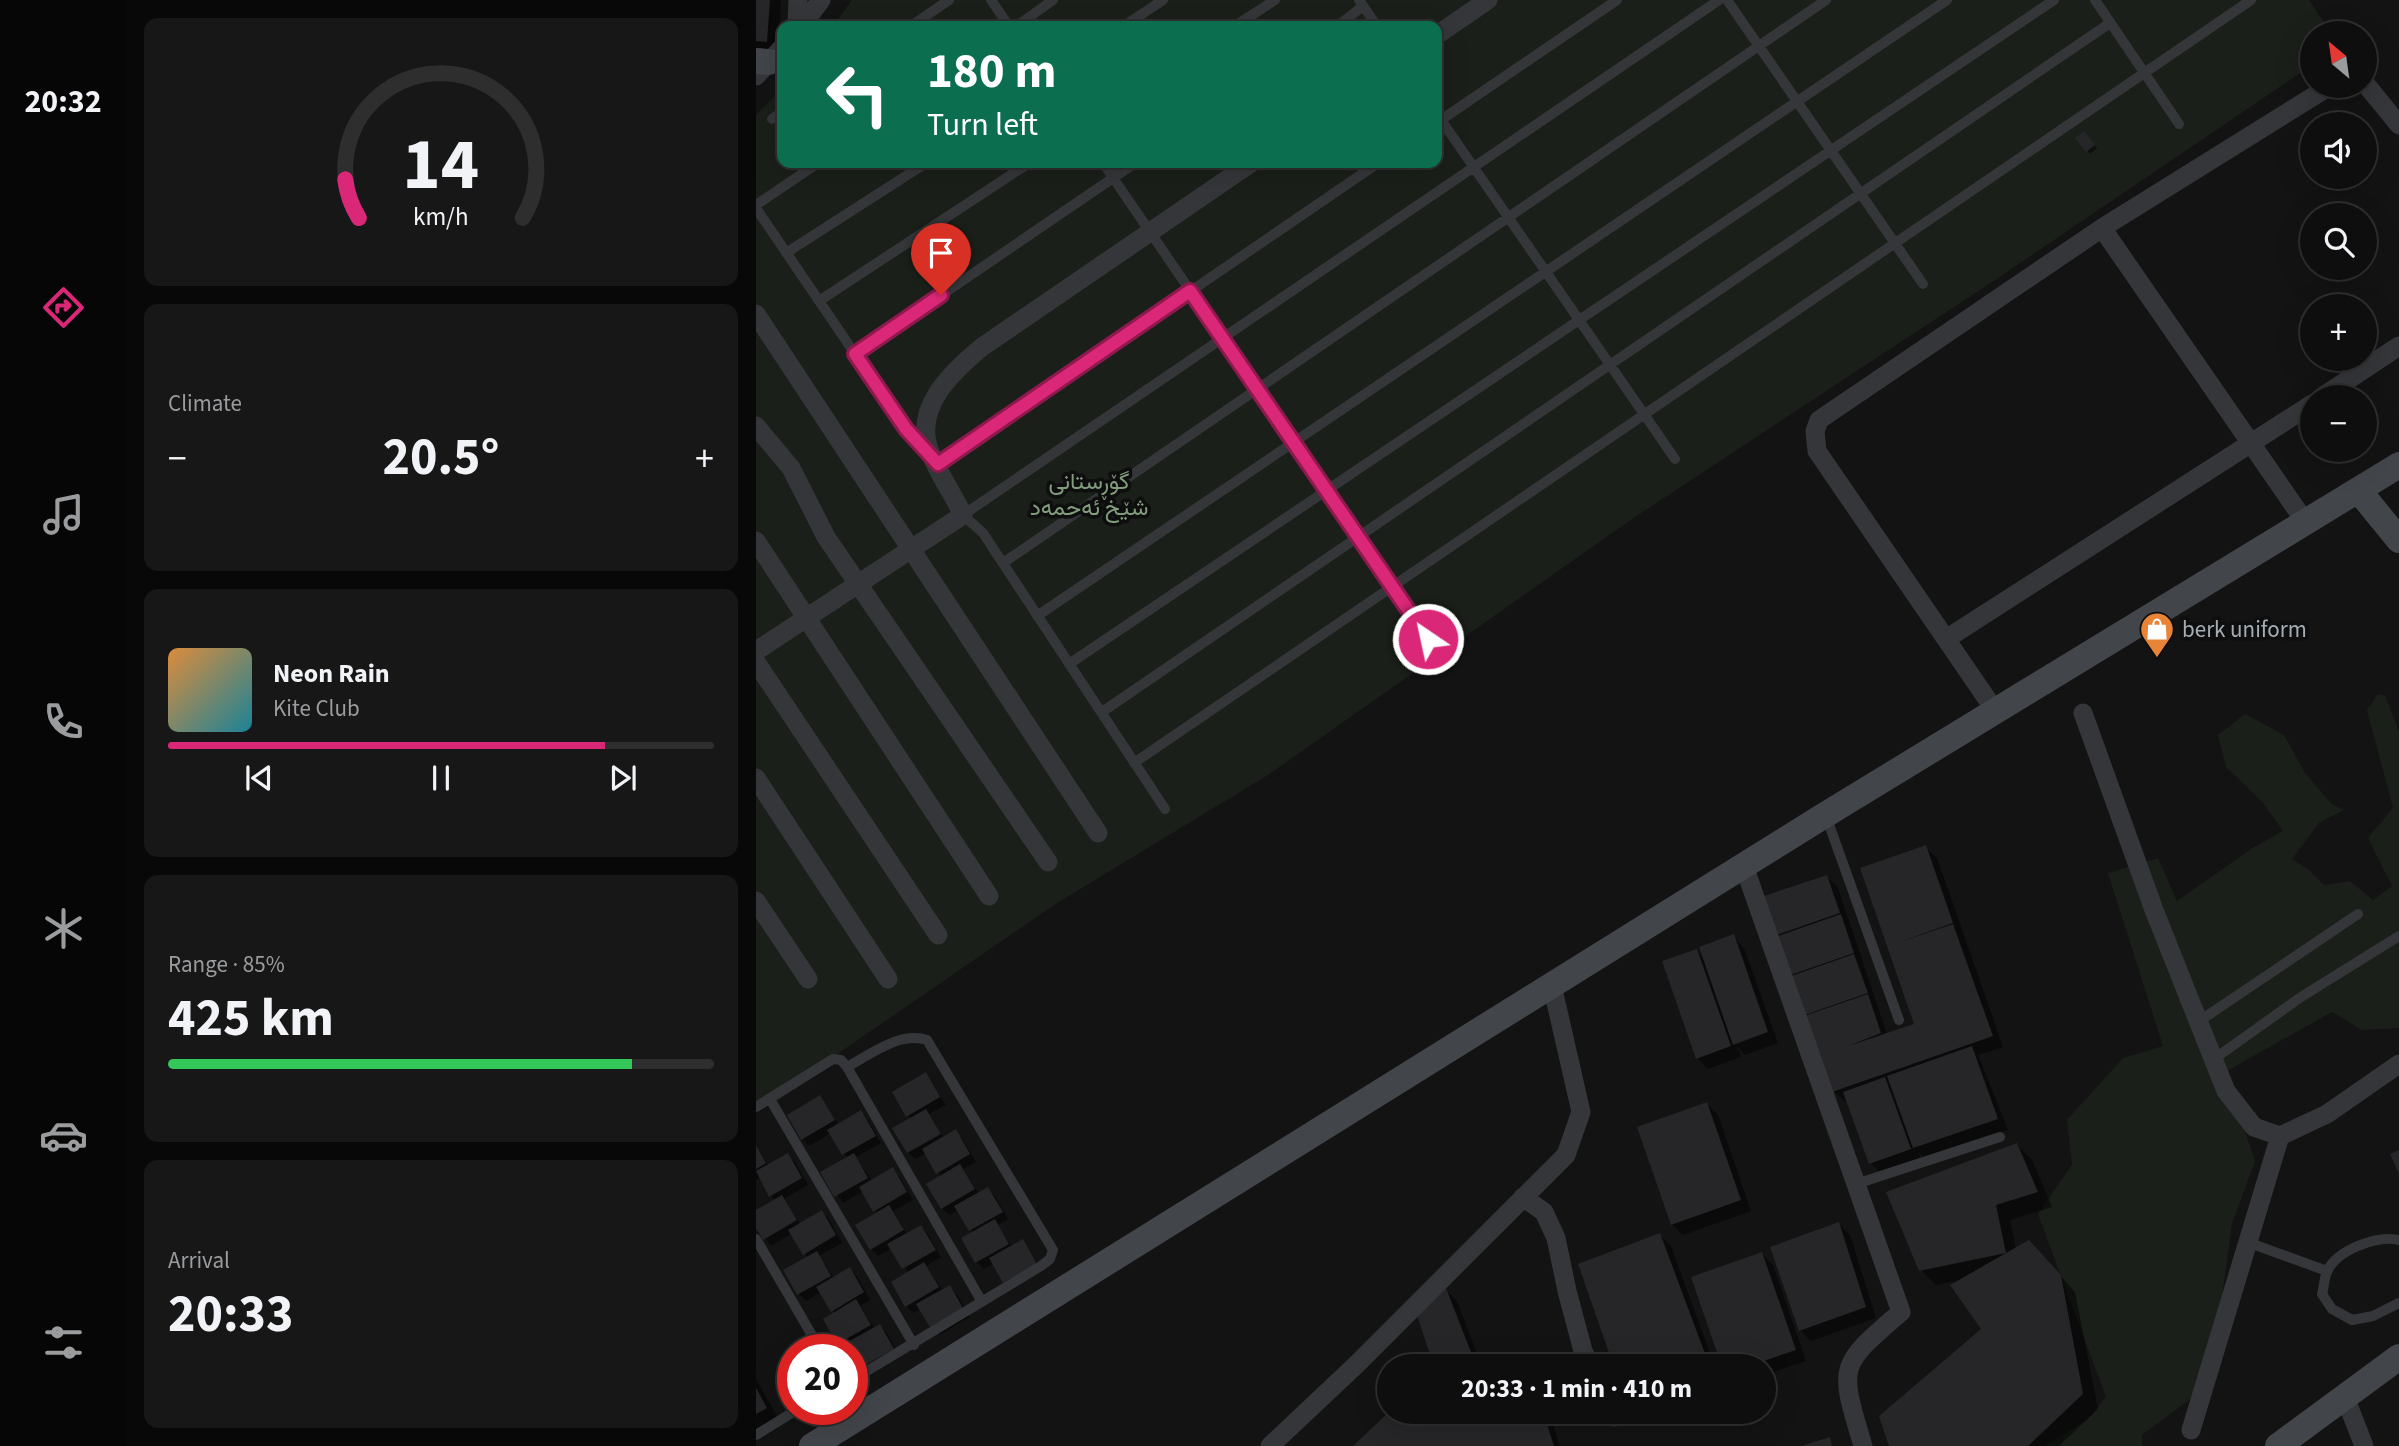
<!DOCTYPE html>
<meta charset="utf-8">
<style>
:root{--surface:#0e0e0f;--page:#171718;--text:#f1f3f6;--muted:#9b9c9e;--line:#2e2e2f;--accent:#db2777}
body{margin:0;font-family:"Source Sans 3",Vazirmatn,sans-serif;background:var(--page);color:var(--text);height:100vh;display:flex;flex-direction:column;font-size:26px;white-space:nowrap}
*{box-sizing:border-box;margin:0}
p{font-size:23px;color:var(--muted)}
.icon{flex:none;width:38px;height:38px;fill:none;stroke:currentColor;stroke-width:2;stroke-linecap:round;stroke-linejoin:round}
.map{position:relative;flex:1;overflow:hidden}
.side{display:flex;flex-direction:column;gap:18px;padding:18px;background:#080808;width:630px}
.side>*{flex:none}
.banner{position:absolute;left:21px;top:21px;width:665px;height:147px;border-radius:14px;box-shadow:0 7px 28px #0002,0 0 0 2px var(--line);background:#0b6e4f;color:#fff;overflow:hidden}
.needle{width:46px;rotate:331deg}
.controls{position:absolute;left:1544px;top:21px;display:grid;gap:14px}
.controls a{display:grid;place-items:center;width:77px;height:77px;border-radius:50%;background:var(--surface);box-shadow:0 7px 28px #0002,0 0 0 2px var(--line);font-size:35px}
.speed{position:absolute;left:21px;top:1334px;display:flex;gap:14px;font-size:35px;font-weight:700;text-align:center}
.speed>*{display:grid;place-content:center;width:91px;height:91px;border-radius:50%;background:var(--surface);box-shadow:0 7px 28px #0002,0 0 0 2px var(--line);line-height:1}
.speed .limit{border:10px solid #d22;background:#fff;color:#111}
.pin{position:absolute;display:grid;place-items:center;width:60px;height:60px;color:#fff;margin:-72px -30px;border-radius:50% 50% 50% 0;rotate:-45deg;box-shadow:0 0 7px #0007}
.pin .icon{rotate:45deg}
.me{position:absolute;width:77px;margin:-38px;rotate:326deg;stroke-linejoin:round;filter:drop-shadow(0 0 5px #0008)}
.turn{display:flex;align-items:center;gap:24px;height:147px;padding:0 35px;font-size:32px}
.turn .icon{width:91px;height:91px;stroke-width:2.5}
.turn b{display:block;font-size:49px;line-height:60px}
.big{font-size:52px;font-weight:700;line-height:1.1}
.side .card{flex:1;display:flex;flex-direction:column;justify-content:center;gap:10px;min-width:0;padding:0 24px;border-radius:14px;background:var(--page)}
.side .dial{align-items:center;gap:0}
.dial svg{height:182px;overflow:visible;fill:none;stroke:var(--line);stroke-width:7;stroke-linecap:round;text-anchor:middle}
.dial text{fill:var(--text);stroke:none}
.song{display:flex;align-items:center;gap:21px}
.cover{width:84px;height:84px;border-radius:10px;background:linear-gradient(135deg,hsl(30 70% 55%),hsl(190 70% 35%))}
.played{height:7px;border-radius:4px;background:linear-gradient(90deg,var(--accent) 80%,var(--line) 80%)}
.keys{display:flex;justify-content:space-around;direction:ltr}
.heat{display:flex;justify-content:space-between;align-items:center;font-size:38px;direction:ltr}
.charge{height:10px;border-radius:5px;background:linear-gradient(90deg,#34c759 85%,var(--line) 0)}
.trip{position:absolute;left:621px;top:1354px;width:399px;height:70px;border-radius:35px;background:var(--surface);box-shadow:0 7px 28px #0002,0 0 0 2px var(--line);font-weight:700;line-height:70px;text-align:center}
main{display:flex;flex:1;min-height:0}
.dock{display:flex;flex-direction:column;width:126px;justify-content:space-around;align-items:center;background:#060606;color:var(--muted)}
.dock .icon{width:49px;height:49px}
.dock .selected{color:var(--accent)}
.dock b{font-size:32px;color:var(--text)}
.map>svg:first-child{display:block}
</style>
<main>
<nav class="dock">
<b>20:32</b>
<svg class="icon selected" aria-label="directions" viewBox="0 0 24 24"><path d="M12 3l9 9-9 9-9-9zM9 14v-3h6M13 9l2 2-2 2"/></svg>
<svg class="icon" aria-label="music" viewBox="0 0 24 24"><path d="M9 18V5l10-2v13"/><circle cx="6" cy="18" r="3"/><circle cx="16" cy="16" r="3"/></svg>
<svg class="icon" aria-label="phone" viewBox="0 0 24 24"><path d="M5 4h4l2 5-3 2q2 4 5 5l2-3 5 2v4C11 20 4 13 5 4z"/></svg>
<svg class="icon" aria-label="climate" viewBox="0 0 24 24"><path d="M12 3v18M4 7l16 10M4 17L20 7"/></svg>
<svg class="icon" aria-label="car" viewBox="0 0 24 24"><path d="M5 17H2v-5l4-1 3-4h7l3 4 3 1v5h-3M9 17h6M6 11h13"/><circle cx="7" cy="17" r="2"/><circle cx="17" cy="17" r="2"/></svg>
<svg class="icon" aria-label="filters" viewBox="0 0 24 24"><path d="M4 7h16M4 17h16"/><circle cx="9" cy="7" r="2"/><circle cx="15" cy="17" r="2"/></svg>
</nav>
<section class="side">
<div class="card dial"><svg viewBox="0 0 100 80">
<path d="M14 69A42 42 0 1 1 86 69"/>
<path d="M14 69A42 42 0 0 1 8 52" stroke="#db2777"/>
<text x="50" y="56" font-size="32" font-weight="700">14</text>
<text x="50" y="72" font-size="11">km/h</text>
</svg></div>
<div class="card"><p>Climate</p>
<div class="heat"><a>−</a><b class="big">20.5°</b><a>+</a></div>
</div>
<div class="card">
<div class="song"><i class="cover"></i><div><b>Neon Rain</b><p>Kite Club</p></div></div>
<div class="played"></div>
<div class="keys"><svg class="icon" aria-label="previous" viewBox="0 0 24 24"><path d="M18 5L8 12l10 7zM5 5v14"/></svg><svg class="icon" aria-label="pause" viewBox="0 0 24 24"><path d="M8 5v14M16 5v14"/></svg><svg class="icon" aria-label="next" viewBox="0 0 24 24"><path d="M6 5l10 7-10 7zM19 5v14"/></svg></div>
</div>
<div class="card"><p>Range · 85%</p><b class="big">425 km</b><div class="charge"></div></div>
<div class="card"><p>Arrival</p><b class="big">20:33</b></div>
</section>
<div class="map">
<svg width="1643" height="1446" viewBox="0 0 1643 1446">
<rect width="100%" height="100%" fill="#131314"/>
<path fill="#1a1f19" d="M 96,0 L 1553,0 L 1575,33 L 1556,33 L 1556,65 L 1239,280 L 876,519 L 512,775 L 301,903 L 0,1110 L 0,115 L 26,89 L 26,163 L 681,163 L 681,26 L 77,26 Z
M 1622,694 L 1629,695 L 1643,732 L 1643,1028 L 1606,1030 L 1576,1012 L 1469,1072 L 1499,1161 L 1476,1224 L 1465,1304 L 1437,1397 L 1386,1435 L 1386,1446 L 1289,1446 L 1332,1419 L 1350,1397 L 1282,1214 L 1316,1165 L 1311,1120 L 1367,1058 L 1407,1046 L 1352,873 L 1402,858 L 1421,901 L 1498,847 L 1527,831 L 1508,804 L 1470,767 L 1462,735 L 1489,714 L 1528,735 L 1549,773 L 1577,805 L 1588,810 L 1563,823 L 1536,859 L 1552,869 L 1568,885 L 1594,881 L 1617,900 L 1636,886 L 1612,838 L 1637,808 L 1611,710 Z"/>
<path fill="#0007" d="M 0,0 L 25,0 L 22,52 L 0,50 Z
M 1328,133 L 1341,148 L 1334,154 L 1321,138 Z
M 1169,847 L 1181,858 L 1247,1047 L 1222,1055 L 1252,1130 L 1169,1159 L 1162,1151 L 1165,1160 L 1126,1174 L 1114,1163 L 1092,1100 L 1089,1102 L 1078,1091 L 1007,898 L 1071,877 L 1082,888 L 1131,1034 L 1160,1025 L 1106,869 Z
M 977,936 L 988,948 L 1022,1043 L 989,1055 L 981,1046 L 985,1057 L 952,1069 L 941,1058 L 940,951 L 949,959 Z
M 169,1074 L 190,1105 L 173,1114 L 188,1138 L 199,1131 L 206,1138 L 220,1162 L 207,1169 L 223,1194 L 232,1189 L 239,1196 L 252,1219 L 242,1225 L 256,1247 L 266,1241 L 287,1271 L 256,1289 L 238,1263 L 228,1269 L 221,1262 L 207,1239 L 217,1233 L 202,1210 L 193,1215 L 186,1208 L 186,1177 L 170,1153 L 159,1159 L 152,1152 L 155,1119 L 152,1116 Z
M 64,1097 L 83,1125 L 105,1113 L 112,1120 L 125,1143 L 100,1157 L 116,1181 L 136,1169 L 143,1176 L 157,1200 L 137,1211 L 151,1235 L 165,1227 L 172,1234 L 185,1257 L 170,1266 L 187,1291 L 194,1287 L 201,1294 L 214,1317 L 183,1335 L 165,1309 L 157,1313 L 150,1306 L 153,1273 L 136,1248 L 122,1256 L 115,1249 L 122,1214 L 107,1191 L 87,1203 L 66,1173 L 91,1158 L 75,1133 L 53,1146 L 46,1139 Z
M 951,1104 L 962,1115 L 995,1211 L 927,1235 L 916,1224 Z
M 0,1145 L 13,1166 L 32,1155 L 39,1162 L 52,1185 L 28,1199 L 45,1225 L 66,1212 L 73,1219 L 86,1243 L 63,1256 L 78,1278 L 94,1269 L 101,1276 L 114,1300 L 104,1306 L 119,1329 L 124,1326 L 131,1333 L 144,1357 L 113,1374 L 96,1349 L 89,1349 L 82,1343 L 79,1314 L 66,1292 L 50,1301 L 43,1294 L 29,1271 L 52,1258 L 37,1233 L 15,1246 L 0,1224 L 0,1212 L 19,1201 L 3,1178 L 0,1180 Z
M 1261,1145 L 1276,1160 L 1296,1207 L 1254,1220 L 1260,1249 L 1288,1257 L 1319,1292 L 1342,1409 L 1303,1446 L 1135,1446 L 1228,1329 L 1206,1280 L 1180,1285 L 1165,1270 Z
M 1083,1224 L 1094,1235 L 1120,1318 L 1055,1341 L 1044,1330 Z
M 904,1235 L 915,1246 L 959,1367 L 861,1367 Z
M 1006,1254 L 1017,1265 L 1050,1361 L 1008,1375 L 1008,1367 L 968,1367 Z
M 690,1290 L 701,1301 L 726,1367 L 680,1367 Z
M 0,1379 L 25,1423 L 0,1437 Z
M 635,1412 L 699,1412 L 701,1418 L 718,1412 L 793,1412 L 804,1446 L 600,1446 Z"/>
<path fill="#262628" d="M 0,0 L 14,0 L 11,42 L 0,41 Z
M 1328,131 L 1339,145 L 1330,152 L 1319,138 Z
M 1170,845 L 1197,923 L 1141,943 L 1197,924 L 1237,1036 L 1076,1092 L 1045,1017 L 1112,994 L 1125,1033 L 1092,1046 L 1158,1024 L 1104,868 Z
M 1071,875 L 1084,913 L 1018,936 L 1005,897 Z
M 1085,914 L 1098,953 L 1032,976 L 1019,937 Z
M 978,934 L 1012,1032 L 977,1045 L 943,947 Z
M 941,949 L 975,1046 L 940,1059 L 906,961 Z
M 1098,954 L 1112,993 L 1046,1016 L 1032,977 Z
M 1216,1046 L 1242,1119 L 1157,1148 L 1131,1076 Z
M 170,1072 L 184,1097 L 150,1117 L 136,1092 Z
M 1129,1077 L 1155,1149 L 1113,1164 L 1087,1092 Z
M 64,1095 L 79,1120 L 45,1140 L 31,1115 Z
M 951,1102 L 985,1200 L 915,1225 L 881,1127 Z
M 170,1109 L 185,1134 L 151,1153 L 136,1128 Z
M 105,1110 L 120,1136 L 86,1155 L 71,1130 Z
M 200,1129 L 214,1154 L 180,1174 L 166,1149 Z
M 1261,1143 L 1282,1192 L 1240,1205 L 1250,1253 L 1273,1240 L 1305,1275 L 1327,1394 L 1272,1446 L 1133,1446 L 1123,1416 L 1225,1329 L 1194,1285 L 1250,1253 L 1163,1271 L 1130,1192 Z
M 0,1145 L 10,1163 L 0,1169 Z
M 1643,1150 L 1643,1174 L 1634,1154 Z
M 32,1153 L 46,1178 L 13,1197 L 0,1171 Z
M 98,1153 L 112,1178 L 78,1197 L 64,1172 Z
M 204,1164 L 219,1189 L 185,1209 L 170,1184 Z
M 137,1167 L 151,1192 L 117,1212 L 103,1187 Z
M 232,1187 L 247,1212 L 213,1231 L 198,1206 Z
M 26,1195 L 41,1220 L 7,1240 L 0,1228 L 0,1210 Z
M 133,1205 L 148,1230 L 114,1250 L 99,1225 Z
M 66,1210 L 80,1235 L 47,1255 L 32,1230 Z
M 239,1219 L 253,1244 L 219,1263 L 205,1238 Z
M 1083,1222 L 1110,1307 L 1043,1331 L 1014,1247 Z
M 165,1225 L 180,1250 L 146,1269 L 131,1244 Z
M 904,1233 L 951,1359 L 930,1367 L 858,1367 L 822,1264 Z
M 267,1239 L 281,1264 L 247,1283 L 233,1258 Z
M 61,1251 L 75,1276 L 41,1295 L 27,1270 Z
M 1006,1252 L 1040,1350 L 990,1367 L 966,1367 L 935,1277 Z
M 168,1262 L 183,1287 L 149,1307 L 135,1282 Z
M 94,1267 L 108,1292 L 75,1312 L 60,1287 Z
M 194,1285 L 208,1310 L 175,1329 L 160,1304 Z
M 690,1288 L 720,1365 L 717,1367 L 678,1367 L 661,1315 Z
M 100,1299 L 115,1325 L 81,1344 L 67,1319 Z
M 124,1324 L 138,1349 L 104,1368 L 96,1349 L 90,1343 Z
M 0,1388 L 11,1408 L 0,1414 Z
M 633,1412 L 693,1412 L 695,1418 L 712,1412 L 787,1412 L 798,1446 L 597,1446 Z
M 1074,1437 L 1076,1446 L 1048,1446 L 1048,1445 Z"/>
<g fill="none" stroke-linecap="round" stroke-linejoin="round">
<path stroke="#343639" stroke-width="10" d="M 235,0 L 253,26
M 603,0 L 621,26
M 971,0 L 1167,284
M 1339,0 L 1423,124
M 155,26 L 193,0
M 261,26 L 297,0
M 368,26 L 407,0
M 479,26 L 519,0
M 582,26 L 607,6
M 681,114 L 919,459
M 16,119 L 26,112
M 682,122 L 861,0
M 347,163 L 672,639
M 0,205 L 62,163
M 0,208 L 150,429 L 171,449
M 30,253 L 170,163
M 63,301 L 273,163
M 99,354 L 379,163
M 182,464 L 622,163
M 247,563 L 1070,0
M 281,616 L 1191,0
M 313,664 L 1298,0
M 346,712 L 1354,23
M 378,763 L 1495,0
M 409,809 L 227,533 L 207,515 L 963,0
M 1070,816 L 1143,1020
M 1442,1022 L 1602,914
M 1458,1059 L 1545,997 L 1643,936
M 91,1067 L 226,1302
M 14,1099 L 158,1345
M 0,1107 L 77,1059 L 85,1060 L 91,1067 C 115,1054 144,1031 171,1040 L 297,1250 L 294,1259 L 285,1266 L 96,1380
M 1100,1184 L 1244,1137
M 0,1239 L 64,1349
M 1643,1240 C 1621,1235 1580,1250 1571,1272 C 1568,1278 1568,1288 1566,1294 L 1576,1309 L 1596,1320 L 1617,1316 L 1643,1303
M 1491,1242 L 1571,1271
M 0,1435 L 42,1409"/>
<path stroke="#343639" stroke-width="19" d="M 41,26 L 42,0
M 46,26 L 65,0
M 681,35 L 732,0
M 0,76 L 26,48
M 1608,82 L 1643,125
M 1346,228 L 1550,523
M 0,314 L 342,833
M 1566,397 L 1643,346
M 0,426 L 35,468 L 70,537 L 292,862
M 0,541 L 233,896
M 1190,639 L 1556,404
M 0,651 L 207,515 C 197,494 182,473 174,452 C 156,408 197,371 226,347 L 495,163
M 0,662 L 182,935
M 1240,712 L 1061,451 L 1059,431 L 1063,420 L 1346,228 L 1574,86
M 1327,713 L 1398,910 L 1470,1091 L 1498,1127 L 1524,1136 L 1571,1114 L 1643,1064
M 0,778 L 132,979
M 988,866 L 1145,1312 C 1081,1367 1083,1365 1107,1446
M 0,901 L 52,979
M 767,1197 L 788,1212 L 800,1238 L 811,1291 L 827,1351 L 835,1367
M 1589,1397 L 1608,1446
M 857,1412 L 859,1417
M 1435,1430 L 1524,1136
M 514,1446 L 601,1364 L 810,1155 L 825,1112 L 796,985"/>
<path stroke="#424549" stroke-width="26" d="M 0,61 L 13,62
M 1603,491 L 1643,540
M 56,1446 L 1069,815 L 1643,465
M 1522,1446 L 1643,1357"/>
</g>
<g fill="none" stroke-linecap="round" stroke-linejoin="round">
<g stroke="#8e194d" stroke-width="18">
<path id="route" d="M 185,295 L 99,354 L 150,429 L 182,464 L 434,291 L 672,639"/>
</g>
<use href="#route" stroke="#db2777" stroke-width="12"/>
</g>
<defs>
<g id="shop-pin" transform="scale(1.75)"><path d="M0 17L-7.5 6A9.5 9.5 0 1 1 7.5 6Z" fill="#e78438" stroke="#0e0e0f"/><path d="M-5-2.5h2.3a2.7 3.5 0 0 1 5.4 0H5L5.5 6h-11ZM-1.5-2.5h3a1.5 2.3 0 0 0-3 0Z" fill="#fff"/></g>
</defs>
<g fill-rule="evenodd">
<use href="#shop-pin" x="1401" y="629"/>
</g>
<g text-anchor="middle" stroke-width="7" stroke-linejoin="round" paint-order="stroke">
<g font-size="23" fill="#829e7d" stroke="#0e0e0f">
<text x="333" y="489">گۆڕستانی<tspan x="333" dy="26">شێخ ئەحمەد</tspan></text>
</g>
<g font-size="23" fill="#a5adb4" stroke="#0e0e0f" text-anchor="start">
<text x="1426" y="637">berk uniform</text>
</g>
</g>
</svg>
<div class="controls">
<a><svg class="needle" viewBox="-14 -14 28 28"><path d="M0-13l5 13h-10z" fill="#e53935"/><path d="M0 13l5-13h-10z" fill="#9b9c9e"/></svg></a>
<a><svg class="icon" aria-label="sound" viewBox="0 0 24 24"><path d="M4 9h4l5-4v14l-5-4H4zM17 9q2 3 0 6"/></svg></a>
<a><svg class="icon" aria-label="search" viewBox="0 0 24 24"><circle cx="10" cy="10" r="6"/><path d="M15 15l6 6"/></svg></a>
<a>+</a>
<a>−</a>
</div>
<div class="speed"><div class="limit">20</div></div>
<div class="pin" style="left:185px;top:295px;background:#d93025"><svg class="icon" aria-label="arrive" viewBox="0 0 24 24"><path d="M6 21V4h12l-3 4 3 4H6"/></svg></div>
<svg class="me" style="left:672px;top:639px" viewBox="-20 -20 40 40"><circle r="17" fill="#db2777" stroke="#fff" stroke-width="3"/><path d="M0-11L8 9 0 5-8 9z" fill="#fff"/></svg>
<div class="trip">20:33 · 1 min · 410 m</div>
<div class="banner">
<div class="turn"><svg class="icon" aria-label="left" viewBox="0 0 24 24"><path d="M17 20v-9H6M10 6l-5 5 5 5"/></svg><div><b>180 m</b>Turn left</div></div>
</div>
</div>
</main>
